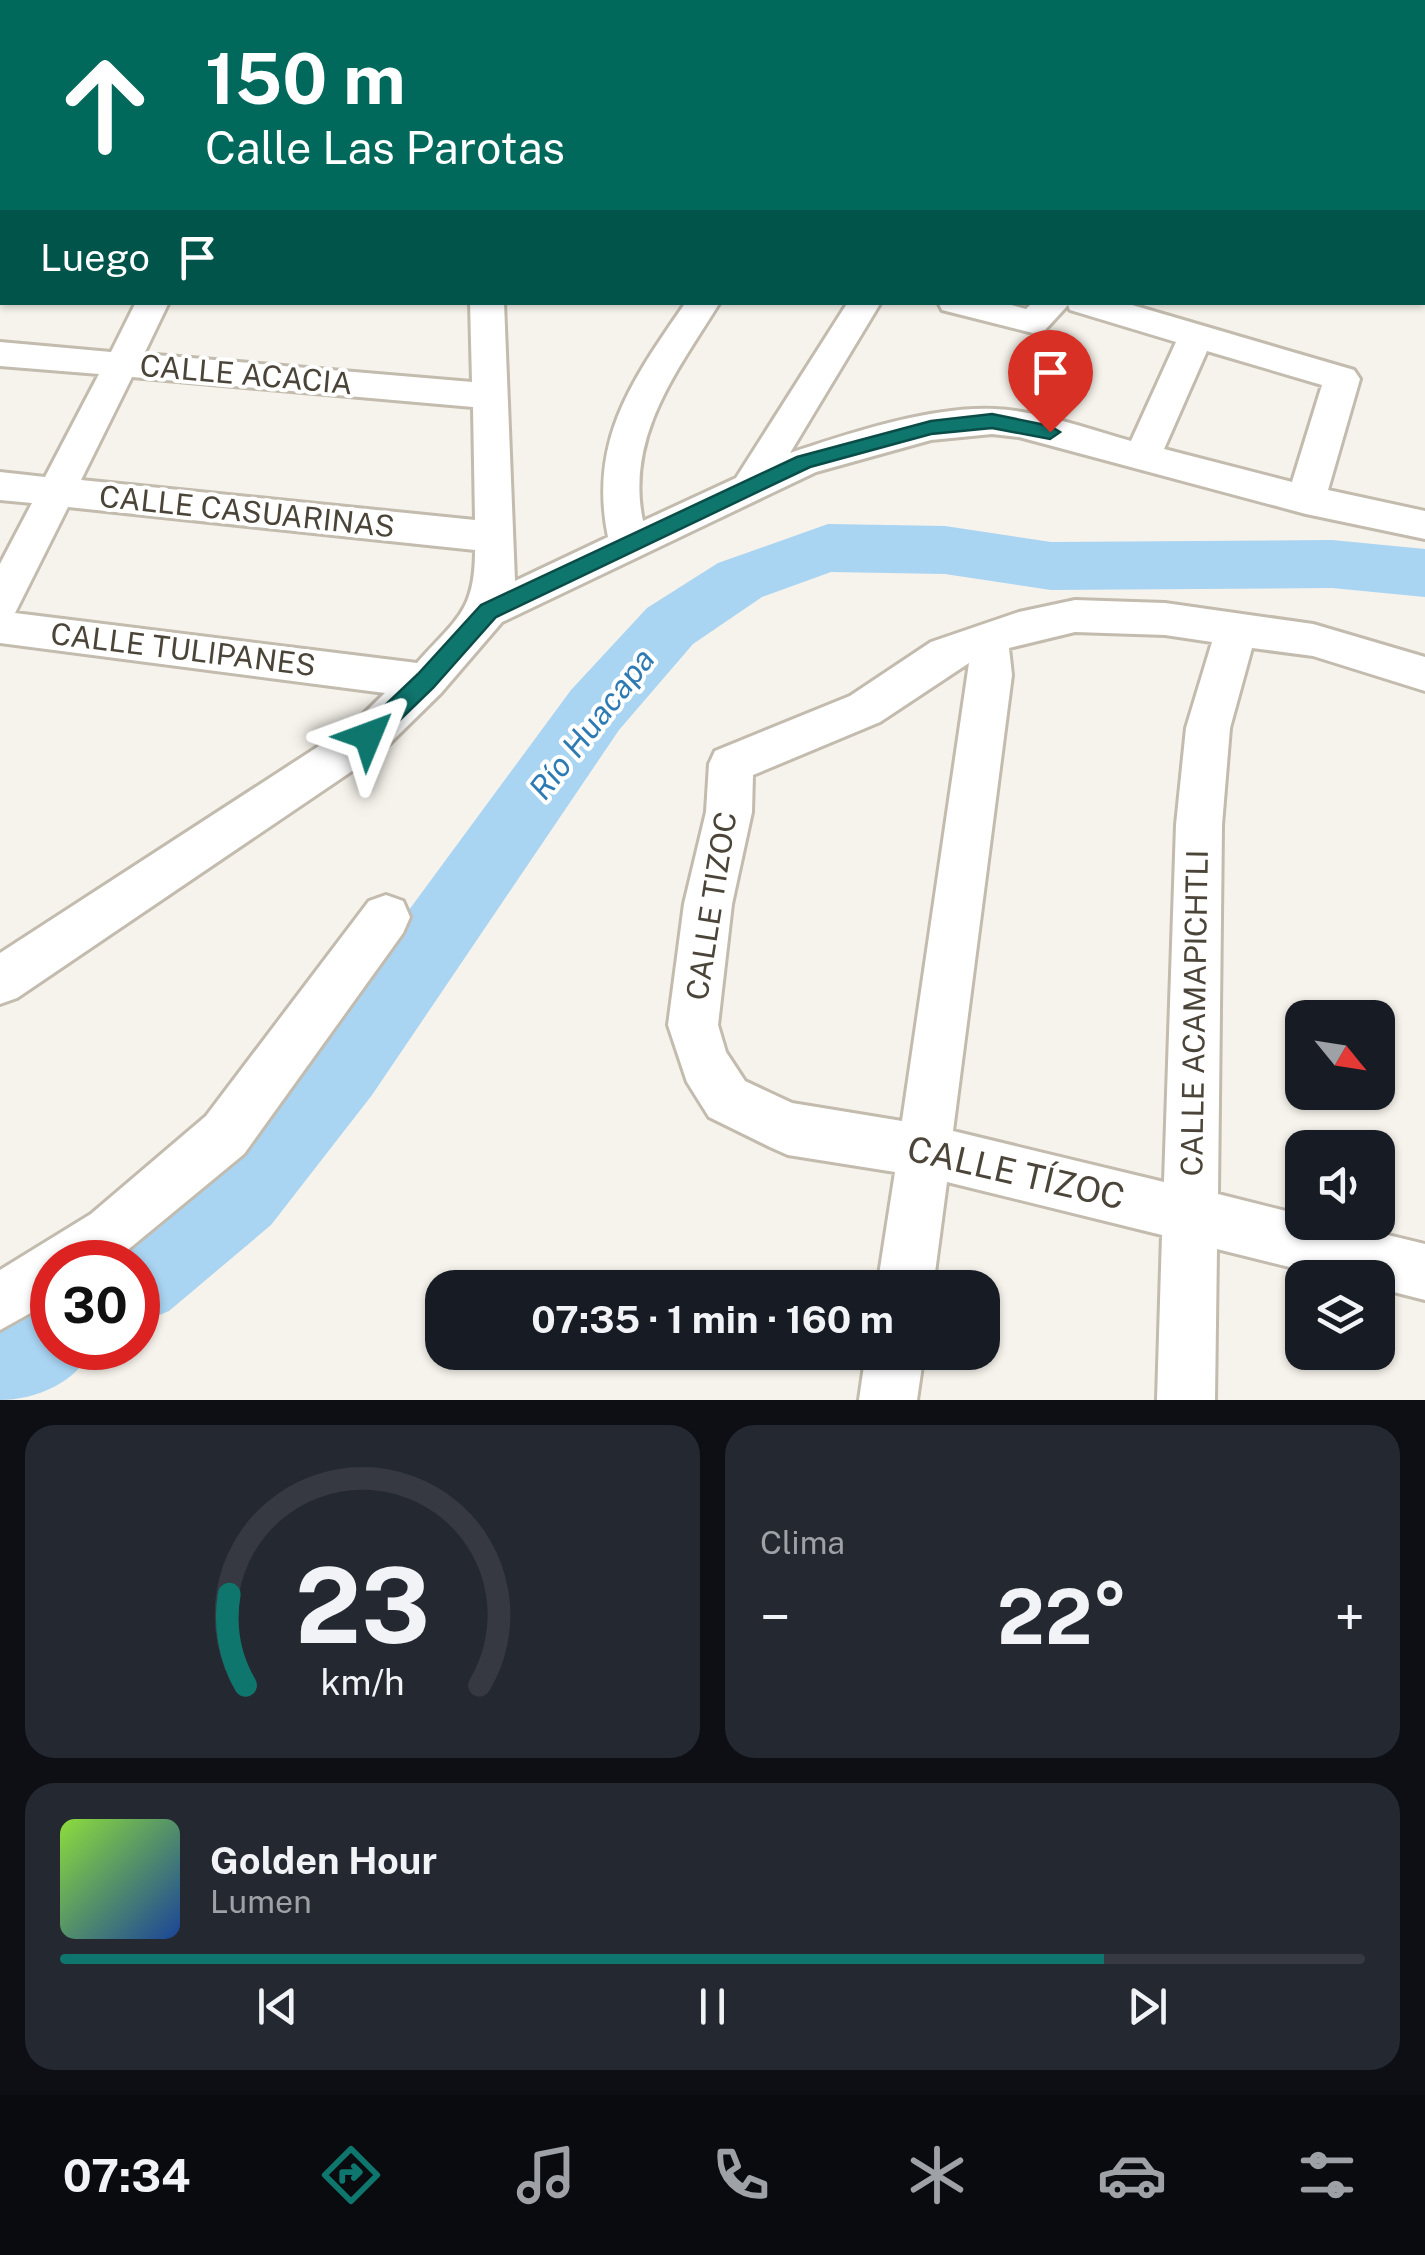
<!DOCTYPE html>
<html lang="es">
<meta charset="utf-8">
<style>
:root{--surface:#171b24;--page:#242831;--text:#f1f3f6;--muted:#9ea1a6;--line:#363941;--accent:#0f766e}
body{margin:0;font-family:"Public Sans",sans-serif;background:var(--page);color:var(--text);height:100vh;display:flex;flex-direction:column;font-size:38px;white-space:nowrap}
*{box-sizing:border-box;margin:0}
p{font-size:32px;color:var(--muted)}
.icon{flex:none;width:55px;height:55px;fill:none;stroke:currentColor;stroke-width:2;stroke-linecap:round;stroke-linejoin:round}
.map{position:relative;height:1400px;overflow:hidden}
.sheet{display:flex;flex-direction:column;gap:25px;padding:25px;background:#0d0f14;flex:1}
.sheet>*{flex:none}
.guide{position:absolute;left:0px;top:0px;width:1425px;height:305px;box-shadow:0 2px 8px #0004;background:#00695c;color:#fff;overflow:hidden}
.needle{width:65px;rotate:120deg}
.fabs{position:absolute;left:1285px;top:1000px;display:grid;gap:20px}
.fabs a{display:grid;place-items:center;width:110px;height:110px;border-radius:20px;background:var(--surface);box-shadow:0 2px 8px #0004;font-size:50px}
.speed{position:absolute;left:30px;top:1240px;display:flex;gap:20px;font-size:50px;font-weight:700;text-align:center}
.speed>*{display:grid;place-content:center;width:130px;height:130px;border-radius:50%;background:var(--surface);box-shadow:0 2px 8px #0004;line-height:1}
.speed .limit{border:15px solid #d22;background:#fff;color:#111}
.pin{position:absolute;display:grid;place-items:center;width:85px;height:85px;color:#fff;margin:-102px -42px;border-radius:50% 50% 50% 0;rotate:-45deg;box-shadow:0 0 10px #0007}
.pin .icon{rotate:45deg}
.me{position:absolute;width:110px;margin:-55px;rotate:46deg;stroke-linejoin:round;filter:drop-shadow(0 0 8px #0008)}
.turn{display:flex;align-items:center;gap:35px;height:210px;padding:0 40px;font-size:45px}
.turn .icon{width:130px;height:130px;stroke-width:2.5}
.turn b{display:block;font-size:70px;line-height:85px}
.then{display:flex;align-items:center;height:95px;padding:0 40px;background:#0003;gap:20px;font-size:38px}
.big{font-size:75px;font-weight:700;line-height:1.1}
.sheet .tile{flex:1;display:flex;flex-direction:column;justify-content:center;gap:15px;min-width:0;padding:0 35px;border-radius:30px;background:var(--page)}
.sheet .dial{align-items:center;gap:0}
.dial svg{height:260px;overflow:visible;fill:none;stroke:var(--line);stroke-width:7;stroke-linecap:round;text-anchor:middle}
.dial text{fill:var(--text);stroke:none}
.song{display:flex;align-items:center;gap:30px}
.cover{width:120px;height:120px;border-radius:15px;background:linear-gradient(135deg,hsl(90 70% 55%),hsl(220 70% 35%))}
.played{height:10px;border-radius:5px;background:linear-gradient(90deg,var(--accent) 80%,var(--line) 80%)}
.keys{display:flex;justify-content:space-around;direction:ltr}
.heat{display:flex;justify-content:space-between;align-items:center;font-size:55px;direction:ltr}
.sheet .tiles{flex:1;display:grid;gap:25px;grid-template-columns:1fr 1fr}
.tile:last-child{grid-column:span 2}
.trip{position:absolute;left:425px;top:1270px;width:575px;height:100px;border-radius:30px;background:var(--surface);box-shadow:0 2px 8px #0004;font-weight:700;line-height:100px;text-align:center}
.dock{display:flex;height:160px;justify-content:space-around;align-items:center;background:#090b0e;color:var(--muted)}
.dock .icon{width:70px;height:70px}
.dock .selected{color:var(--accent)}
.dock b{font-size:45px;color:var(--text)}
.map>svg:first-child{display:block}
</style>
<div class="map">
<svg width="1425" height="1400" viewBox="0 0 1425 1400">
<rect width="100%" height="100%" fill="#f6f3ec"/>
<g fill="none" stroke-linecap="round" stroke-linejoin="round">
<path fill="#a9d4f2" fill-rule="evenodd" d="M 828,524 L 945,526 L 1051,542 L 1332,540 L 1425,549 L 1425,597 L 1332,588 L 1051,590 L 945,574 L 831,572 L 762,597 L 693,644 L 619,730 L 372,1095 L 271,1225 L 169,1311 L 138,1324 L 138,1262 L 101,1262 L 107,1249 L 211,1165 L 314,1039 L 571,690 L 647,608 L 718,563 Z
M 52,1290 L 52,1348 L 92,1348 C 78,1382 36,1400 0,1400 L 0,1314 Z"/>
<g stroke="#c2bbae" stroke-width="6">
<path id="minor" d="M 465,0 L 527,0 L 528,2 L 466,2 Z
M 802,0 L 839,0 L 840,2 L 803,2 Z
M 1144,0 L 1182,0 L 1183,2 L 1145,2 Z
M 1395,0 L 1421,0 L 1421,2 L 1395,2 Z
M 1422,111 L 1425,111 L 1425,129 L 1422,129 Z
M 0,135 L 2,136 L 2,154 L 0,153 Z
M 1422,199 L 1425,199 L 1425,219 L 1422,219 Z
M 0,230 L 2,231 L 2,251 L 0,250 Z
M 1425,272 L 1425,294 L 1422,294 L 1422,273 Z
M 136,302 L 169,302 L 144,354 L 472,382 L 470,302 L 504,302 L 515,581 L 608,537 C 588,440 633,379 686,302 L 720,302 C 678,370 625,436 643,521 L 736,478 L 848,302 L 881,302 L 790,453 C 850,433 931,406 995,409 C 1040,411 1088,429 1131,441 L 1176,342 L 1070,310 L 1068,305 L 1045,330 L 1033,333 L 942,310 L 938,302 L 1000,302 L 1026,309 L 1033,302 L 1122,302 L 1354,370 L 1360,379 L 1328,490 L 1425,511 L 1425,539 L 1306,514 L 1019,437 L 992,434 L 931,440 L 816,472 L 502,622 L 441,693 L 383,750 L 17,998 L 0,1004 L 0,953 L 353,724 L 385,693 L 0,643 L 0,564 L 32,503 L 0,500 L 0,472 L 45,477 L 99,374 L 0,366 L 0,342 L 111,352 ZM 1207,351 L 1322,385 L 1292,482 L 1164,449 ZM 132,377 L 473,407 L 475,520 L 81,480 ZM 68,507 L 475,550 C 475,612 456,619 417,663 L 15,613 Z
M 1075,600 L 1165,603 L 1313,624 L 1425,657 L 1425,691 L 1313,656 L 1252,648 L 1230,728 L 1222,825 L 1218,1194 L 1302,1215 L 1302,1222 L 1334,1222 L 1425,1244 L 1425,1300 L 1378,1288 L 1378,1278 L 1334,1278 L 1217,1249 L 1215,1400 L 1157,1400 L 1162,1235 L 947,1182 L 933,1288 L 877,1288 L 895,1172 L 788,1155 L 770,1147 L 709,1117 L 687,1082 L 668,1025 L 684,904 L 706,812 L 709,764 L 715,751 L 850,696 L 931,642 L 1019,612 ZM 1075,632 L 1165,635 L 1212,642 L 1186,728 L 1176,825 L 1164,1182 L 953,1131 L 1012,675 L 1009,648 ZM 969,663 L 902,1121 L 792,1103 L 745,1081 L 726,1052 L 718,1025 L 732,904 L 752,812 L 753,775 L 880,722 Z
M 386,895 L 403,901 L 410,917 L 403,933 L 244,1154 L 113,1262 L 52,1262 L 52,1301 L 0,1330 L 0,1270 L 91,1214 L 206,1116 L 369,901 Z
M 866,1352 L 924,1352 L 917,1400 L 859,1400 Z"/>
</g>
<use href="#minor" fill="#fff" fill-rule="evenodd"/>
</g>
<path fill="#0f766e" stroke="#0a4d48" stroke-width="2.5" d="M 992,414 L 1050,426 L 1060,432 L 1050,439 L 992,428 L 931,434 L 810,467 L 496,617 L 433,688 L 376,743 L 359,743 L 356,736 L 359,730 L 418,674 L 481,605 L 797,457 L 931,421 Z"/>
<g text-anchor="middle" stroke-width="8" stroke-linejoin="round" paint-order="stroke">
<g font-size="30" fill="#4b4439" stroke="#fff">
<text transform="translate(246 375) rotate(5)" y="10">CALLE ACACIA</text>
<text transform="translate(247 512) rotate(6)" y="10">CALLE CASUARINAS</text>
<text transform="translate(183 650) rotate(7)" y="10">CALLE TULIPANES</text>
<text transform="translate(712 906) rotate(-81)" y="10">CALLE TIZOC</text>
<text transform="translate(1195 1013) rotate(-89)" y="10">CALLE ACAMAPICHTLI</text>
</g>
<g font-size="32" font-style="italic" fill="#2e7ab2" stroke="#fff">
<text transform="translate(592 724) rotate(-52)" y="11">Río Huacapa</text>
</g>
<g font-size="35" fill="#4b4439" stroke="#fff">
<text transform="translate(1016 1173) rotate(13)" y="12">CALLE TÍZOC</text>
</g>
</g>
</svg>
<div class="fabs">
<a><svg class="needle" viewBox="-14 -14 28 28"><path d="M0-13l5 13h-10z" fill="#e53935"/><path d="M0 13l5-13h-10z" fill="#9ea1a6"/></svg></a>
<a><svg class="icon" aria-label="sound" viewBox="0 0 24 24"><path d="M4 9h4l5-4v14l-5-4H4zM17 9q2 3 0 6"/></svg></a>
<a><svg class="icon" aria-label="layers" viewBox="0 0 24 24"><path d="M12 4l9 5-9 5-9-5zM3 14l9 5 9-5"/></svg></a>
</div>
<div class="speed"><div class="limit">30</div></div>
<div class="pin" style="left:1050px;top:432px;background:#d93025"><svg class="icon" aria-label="arrive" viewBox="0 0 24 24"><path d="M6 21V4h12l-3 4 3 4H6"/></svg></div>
<svg class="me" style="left:368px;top:736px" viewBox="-20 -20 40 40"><path d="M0-17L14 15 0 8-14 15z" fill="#0f766e" stroke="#fff" stroke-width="4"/></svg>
<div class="trip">07:35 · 1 min · 160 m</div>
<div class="guide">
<div class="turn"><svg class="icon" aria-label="ahead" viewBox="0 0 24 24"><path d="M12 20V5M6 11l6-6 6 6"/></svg><div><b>150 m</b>Calle Las Parotas</div></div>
<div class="then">Luego<svg class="icon" aria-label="arrive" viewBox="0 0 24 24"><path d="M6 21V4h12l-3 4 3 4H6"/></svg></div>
</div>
</div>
<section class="sheet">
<div class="tiles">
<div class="tile dial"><svg viewBox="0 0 100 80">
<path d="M14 69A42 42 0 1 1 86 69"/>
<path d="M14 69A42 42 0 0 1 9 41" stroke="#0f766e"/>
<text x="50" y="56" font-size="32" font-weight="700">23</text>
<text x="50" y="72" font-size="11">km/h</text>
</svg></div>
<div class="tile"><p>Clima</p>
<div class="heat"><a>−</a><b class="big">22°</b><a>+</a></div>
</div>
<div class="tile">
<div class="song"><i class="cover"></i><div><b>Golden Hour</b><p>Lumen</p></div></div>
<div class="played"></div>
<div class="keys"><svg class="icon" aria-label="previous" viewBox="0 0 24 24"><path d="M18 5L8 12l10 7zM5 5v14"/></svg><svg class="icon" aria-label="pause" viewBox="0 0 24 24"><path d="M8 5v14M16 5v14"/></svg><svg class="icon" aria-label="next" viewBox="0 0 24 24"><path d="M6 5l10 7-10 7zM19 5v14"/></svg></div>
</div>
</div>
</section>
<nav class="dock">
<b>07:34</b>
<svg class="icon selected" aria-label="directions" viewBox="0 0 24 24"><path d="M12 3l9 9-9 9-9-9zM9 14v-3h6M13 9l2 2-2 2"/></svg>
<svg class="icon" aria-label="music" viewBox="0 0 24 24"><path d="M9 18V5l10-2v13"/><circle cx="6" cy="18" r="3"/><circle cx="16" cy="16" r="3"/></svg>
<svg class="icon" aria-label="phone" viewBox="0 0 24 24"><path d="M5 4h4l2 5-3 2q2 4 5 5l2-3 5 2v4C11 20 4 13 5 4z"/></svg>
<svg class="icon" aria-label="climate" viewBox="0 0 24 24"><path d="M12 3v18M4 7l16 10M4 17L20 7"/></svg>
<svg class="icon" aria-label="car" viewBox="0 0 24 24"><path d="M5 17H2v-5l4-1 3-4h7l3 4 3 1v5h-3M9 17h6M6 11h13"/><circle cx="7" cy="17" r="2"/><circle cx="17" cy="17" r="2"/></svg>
<svg class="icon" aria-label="filters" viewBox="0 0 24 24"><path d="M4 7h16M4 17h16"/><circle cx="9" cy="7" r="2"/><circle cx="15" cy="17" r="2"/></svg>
</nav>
